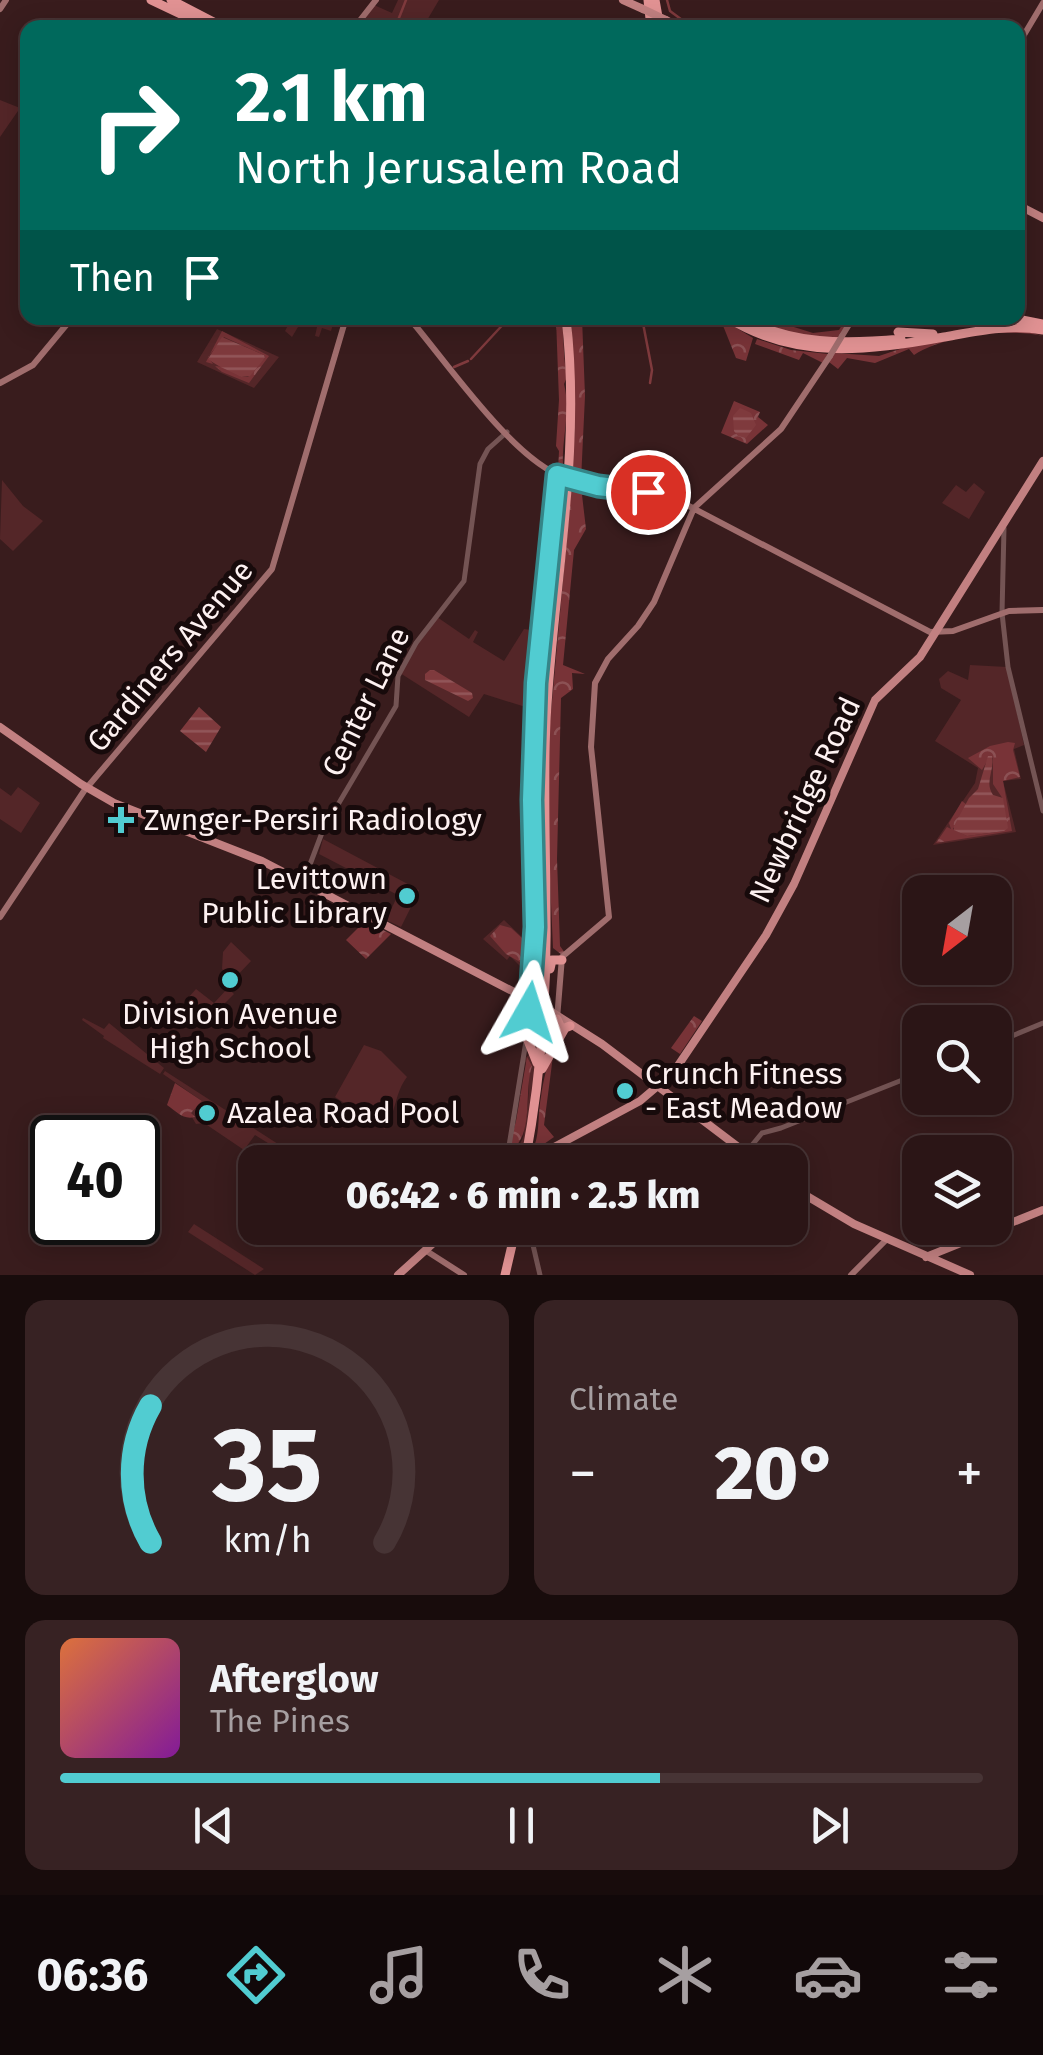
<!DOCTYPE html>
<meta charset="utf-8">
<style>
:root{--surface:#2b1516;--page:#372223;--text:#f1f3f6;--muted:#a69fa1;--line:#473435;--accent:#51ccd1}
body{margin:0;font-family:"Fira Sans",sans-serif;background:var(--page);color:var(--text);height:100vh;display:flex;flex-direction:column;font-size:38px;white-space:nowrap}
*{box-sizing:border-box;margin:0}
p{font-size:32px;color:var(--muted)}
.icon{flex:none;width:55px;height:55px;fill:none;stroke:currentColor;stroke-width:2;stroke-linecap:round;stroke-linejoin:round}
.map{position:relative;height:1275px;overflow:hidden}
.panel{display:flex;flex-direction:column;gap:25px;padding:25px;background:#180c0c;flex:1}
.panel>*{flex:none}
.banner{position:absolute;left:20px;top:20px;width:1005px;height:305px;border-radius:20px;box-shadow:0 5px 25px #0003,0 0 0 2px var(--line);background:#00695c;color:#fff;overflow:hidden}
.needle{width:65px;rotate:211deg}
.fabs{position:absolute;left:902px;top:875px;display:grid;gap:20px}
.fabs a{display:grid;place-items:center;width:110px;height:110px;border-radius:20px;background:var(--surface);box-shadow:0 5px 25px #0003,0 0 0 2px var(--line);font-size:50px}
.speed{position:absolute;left:30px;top:1115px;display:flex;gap:20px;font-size:50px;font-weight:700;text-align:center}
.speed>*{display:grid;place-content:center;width:130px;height:130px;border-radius:50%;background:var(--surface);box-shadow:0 5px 25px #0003,0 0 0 2px var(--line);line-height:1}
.speed .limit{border:5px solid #111;border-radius:15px;background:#fff;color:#111}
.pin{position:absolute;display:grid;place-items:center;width:85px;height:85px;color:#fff;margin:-42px;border:5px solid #fff;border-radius:50%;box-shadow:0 2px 10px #0007}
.me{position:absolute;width:110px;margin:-55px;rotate:6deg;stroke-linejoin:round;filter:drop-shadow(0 0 8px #0008)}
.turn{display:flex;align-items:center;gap:35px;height:210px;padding:0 50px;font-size:45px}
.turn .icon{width:130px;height:130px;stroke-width:2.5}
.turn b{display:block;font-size:70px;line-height:85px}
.then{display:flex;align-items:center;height:95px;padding:0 50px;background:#0003;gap:20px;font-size:38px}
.big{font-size:75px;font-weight:800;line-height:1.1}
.panel .widget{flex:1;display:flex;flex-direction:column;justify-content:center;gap:15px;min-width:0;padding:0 35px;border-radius:20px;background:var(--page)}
.panel .dial{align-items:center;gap:0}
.dial svg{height:260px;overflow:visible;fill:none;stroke:var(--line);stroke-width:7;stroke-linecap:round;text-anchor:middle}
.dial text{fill:var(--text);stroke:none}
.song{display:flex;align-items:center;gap:30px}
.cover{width:120px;height:120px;border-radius:15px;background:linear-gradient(135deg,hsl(20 70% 55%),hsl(290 70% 35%))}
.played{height:10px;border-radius:5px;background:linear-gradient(90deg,var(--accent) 65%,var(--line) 65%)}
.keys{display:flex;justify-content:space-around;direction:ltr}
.heat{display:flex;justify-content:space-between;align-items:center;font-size:55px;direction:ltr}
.panel .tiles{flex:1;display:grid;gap:25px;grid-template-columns:1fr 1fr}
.widget:last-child{grid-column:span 2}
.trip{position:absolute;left:238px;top:1145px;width:570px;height:100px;border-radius:20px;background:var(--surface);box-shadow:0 5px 25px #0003,0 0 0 2px var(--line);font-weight:800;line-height:100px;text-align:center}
.tab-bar{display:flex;height:160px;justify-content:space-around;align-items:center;background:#110809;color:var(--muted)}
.tab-bar .icon{width:70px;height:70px}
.tab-bar .current{color:var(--accent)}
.tab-bar b{font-size:45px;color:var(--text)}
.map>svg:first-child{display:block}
</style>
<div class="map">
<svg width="1043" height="1275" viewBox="0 0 1043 1275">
<defs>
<pattern id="forest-crowns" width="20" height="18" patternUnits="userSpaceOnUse" patternTransform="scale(2.5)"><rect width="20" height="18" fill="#783337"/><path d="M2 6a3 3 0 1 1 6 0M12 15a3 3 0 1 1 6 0" fill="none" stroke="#8c5154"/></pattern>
<pattern id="water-rules" width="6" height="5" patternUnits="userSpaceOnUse" patternTransform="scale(2.5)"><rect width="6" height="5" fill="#7f3a3d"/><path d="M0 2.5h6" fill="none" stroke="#92575a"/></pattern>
</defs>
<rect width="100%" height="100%" fill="#391c1d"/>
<path fill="#542628" d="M 398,0 L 439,0 L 423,27 L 355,28 L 374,5 L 392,13 Z
M 0,100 L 20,108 L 0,137 Z
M 292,318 L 335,318 L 331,331 L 322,328 L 319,337 L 315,336 L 317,327 L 301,322 L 292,337 L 285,331 Z
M 217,329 L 279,357 L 254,388 L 197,362 Z
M 559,479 L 567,480 L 552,618 L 542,956 L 537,963 L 540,718 Z
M 2,480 L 23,506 L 43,521 L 13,551 L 0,539 Z
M 974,483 L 985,492 L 969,519 L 942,503 L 956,485 L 966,492 Z
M 437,617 L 469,639 L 475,630 L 478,632 L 473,642 L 504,661 L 524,629 L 538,631 L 532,709 L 484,694 L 469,717 L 400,673 L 416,644 Z
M 970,665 L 1007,667 L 1024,745 L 1014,749 L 1021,779 L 1003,781 L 1016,832 L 933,845 L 975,783 L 978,768 L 935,741 L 961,700 L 941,688 L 939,679 L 948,671 L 968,680 Z
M 18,787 L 40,803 L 21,833 L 0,819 L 0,788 L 11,796 Z
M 323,839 L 419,890 L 413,903 L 319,854 Z
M 396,899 L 411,907 L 401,927 L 386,920 Z
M 504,920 L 523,938 L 533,938 L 529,975 L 510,956 L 507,960 L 483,939 Z
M 231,942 L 251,961 L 233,980 L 222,969 L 223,952 Z
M 228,988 L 234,994 L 220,1008 L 216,1005 L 208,1014 L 188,998 L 196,989 L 214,1003 Z
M 83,1018 L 104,1029 L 109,1023 L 164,1068 L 160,1074 L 103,1038 L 104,1036 L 82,1020 Z
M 364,1045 L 381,1051 L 407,1077 C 395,1092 396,1113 385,1129 L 335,1097 Z
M 530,1054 L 536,1060 L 525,1157 L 516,1162 C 514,1145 523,1145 524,1132 C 527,1111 533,1078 524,1059 Z
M 165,1071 L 278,1144 L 276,1148 L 255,1135 L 244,1150 L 204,1123 L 196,1124 L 190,1114 L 202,1101 L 163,1074 Z
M 194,1224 L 264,1269 L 255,1275 L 188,1232 Z"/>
<path fill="url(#forest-crowns)" d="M 556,318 L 562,318 C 564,339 563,357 567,377 L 564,384 C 572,415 559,445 564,475 L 558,472 L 559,451 L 556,446 L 559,400 Z
M 571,318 L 582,318 L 585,396 L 581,480 L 572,477 L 575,423 Z
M 720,318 L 753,338 L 746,361 L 736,358 Z
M 765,318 L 813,333 L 839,330 L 844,322 L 847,324 L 838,337 L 801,337 L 762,325 Z
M 995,330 L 1021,330 L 1043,336 C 1007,328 945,335 914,355 L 909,349 L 875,363 L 847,358 L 838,369 L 829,362 L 834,353 L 879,356 L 903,348 Z
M 222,331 L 269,356 L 249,383 L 222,372 L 215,366 L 232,368 L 241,377 L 248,377 L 265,358 L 264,355 L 224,337 L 208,357 L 213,364 L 206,362 Z
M 757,339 L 791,350 L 828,354 L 823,363 L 803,353 L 799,360 L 755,344 Z
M 734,401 L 760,412 L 758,417 L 768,425 L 747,444 L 721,433 Z
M 572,482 L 590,488 L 588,495 L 582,495 L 586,529 L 574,550 L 563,665 L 585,674 L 572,673 L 573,689 L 561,698 L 557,859 L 560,946 L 565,953 L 562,955 L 553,948 L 548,834 L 550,723 Z
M 559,486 L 540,717 L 538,933 L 533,799 L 537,684 Z
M 1008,742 L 1015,743 L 1013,750 L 1020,777 L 1003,781 L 1012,831 L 936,843 L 947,827 L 951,829 L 949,823 L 962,801 L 967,805 L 953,829 L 967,836 L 1004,831 L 1003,799 L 993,784 L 993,758 L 990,756 L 982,770 L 968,758 L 990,746 Z
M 365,921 L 391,934 L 366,959 L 346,940 Z
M 500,925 L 511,928 L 523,939 L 532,940 L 531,952 L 524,954 L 520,962 L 506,954 L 490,936 Z
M 694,1016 L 702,1021 L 680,1054 L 671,1048 Z
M 566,1030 L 568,1032 L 553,1056 L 544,1125 L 554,1137 L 531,1153 C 541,1136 537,1117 541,1097 C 546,1064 550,1057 566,1030 Z
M 527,1057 L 532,1066 C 524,1089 533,1128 516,1146 L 516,1162 L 505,1162 L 516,1121 Z
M 175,1083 L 202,1101 L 191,1113 L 195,1117 C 183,1120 177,1112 167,1105 Z"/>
<path fill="url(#water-rules)" d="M 222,337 L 264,355 L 265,358 L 250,376 L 241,377 C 231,371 218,367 208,359 Z
M 740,408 L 751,413 L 756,425 L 746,438 L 738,436 L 734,431 L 733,416 Z
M 430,670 L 434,670 L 472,693 L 473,698 L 468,701 L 425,680 L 425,674 Z
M 199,707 L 221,727 L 206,752 L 180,731 Z
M 988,756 L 992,756 C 995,770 984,782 993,795 L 1003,798 L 1008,828 L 1004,831 L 967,836 L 954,830 L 954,826 L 969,798 L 978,789 Z"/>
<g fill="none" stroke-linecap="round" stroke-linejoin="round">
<path stroke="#7f3a3d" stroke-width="2.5" d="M 667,0 L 670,11 L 693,28
M 395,28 L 406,0
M 642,318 L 652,370 L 650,383
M 471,359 L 509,318
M 454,367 L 468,361"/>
<path stroke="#745454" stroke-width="5" d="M 1004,528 L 1002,613 L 1008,667 L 1043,811
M 303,883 L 323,830 L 396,706 L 398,676 L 416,643 L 464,581 L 480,464 L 488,449 L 507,432
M 528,1030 L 535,927 L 532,800 L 536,683 L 557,475
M 995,1043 L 1043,1023
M 540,1150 L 541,1162
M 743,1156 L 762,1133 L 781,1128 L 920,1073
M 503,1162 L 509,1146 L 526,1041
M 529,1228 L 540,1275"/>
<path stroke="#a06d6d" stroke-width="6" d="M 0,9 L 6,0
M 354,28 L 376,0
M 1018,45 L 1043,3
M 409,318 C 446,361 513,460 564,477
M 842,336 L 853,318
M 0,383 L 33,365 L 72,318
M 576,481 L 653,493 L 685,504 L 930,632 L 953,631 L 1009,611 L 1043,610
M 0,917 L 84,791 L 272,569 L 346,318
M 557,1019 L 562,957 L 609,917 L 591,747 L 595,683 L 608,659 L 638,626 L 654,602 L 694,508 L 781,429 L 830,356
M 425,1250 L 464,1275
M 851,1275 L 887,1239"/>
<path stroke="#c28081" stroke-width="8" d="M 623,0 L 643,9
M 666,20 L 680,28
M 1018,205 L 1043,218
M 0,727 L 81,784 L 114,803 L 262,861 L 541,1006
M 550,1011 L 602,1044 L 758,1162
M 530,1160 L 640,1101 L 673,1073 L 766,935 L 794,884 L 875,700 L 920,657 L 1043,461
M 790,1186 L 854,1224 L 970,1275
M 926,1257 L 1043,1210
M 398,1275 L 450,1228"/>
<path stroke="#e19293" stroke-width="9" d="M 151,0 L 210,28
M 171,0 L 225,28
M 648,0 L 651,28
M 655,0 L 660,28
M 728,318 C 796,360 869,351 944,337 C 978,331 1008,324 1043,330
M 743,318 C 792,345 845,344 901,339
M 999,322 L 1022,320 L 1043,324
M 898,332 L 933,334
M 550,969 L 552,960 L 562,960
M 528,1028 L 535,1037
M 545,1030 L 548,1038 L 556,1039 L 561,1028 L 557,1019
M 527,1038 L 537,1063
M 542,1069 L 565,1028 L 570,1026
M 525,1162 C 540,1082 547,1000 546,919 C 546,853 543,787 546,721 C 553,587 582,452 566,318
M 505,1275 L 516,1228"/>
<path stroke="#a06d6d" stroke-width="6" d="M 830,356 L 842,336
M 564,477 L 576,481"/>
<path stroke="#c28081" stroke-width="8" d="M 643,9 L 666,20
M 541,1010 L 550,1015
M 524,1160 L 531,1155"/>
</g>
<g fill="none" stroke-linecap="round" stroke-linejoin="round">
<g stroke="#358588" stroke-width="25">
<path id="route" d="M 529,1012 L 535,927 L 532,800 L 536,683 L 557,475 L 598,486 L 648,492"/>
</g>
<use href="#route" stroke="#51ccd1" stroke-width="18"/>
</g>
<g fill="#51ccd1" stroke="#170a0b" stroke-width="4">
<path d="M116 805h10v10h10v10h-10v10h-10v-10h-10v-10h10z"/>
<circle cx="407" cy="896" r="10"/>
<circle cx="230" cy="980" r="10"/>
<circle cx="625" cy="1091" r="10"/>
<circle cx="207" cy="1113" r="10"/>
</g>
<g text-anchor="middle" stroke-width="10" stroke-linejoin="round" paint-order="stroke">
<g font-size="30" fill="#fdf1f1" stroke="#170a0b">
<text transform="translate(170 656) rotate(-50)" y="10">Gardiners Avenue</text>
<text transform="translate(366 702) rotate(-64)" y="10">Center Lane</text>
<text transform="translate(805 800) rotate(-65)" y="10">Newbridge Road</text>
</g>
<g font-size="30" fill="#fdf1f1" stroke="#170a0b" text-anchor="start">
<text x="144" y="830">Zwnger-Persiri Radiology</text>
<text x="387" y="889" text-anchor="end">Levittown<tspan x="387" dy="34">Public Library</tspan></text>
<text x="230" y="1024" text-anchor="middle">Division Avenue<tspan x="230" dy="34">High School</tspan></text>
<text x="645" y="1084">Crunch Fitness<tspan x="645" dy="34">- East Meadow</tspan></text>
<text x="227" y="1123">Azalea Road Pool</text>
</g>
</g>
</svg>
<div class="fabs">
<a><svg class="needle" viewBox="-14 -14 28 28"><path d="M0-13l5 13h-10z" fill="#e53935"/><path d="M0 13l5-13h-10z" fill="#a69fa1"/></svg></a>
<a><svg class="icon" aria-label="search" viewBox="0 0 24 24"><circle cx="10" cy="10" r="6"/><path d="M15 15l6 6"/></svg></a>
<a><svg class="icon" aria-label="layers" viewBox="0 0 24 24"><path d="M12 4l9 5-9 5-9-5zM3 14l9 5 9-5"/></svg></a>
</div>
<div class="speed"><div class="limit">40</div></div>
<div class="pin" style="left:648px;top:492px;background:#d93025"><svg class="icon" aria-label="arrive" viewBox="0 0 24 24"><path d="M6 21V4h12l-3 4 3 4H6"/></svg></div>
<svg class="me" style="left:529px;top:1012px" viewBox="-20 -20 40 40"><path d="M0-17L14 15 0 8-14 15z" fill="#51ccd1" stroke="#fff" stroke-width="4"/></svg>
<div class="trip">06:42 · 6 min · 2.5 km</div>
<div class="banner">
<div class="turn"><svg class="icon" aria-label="right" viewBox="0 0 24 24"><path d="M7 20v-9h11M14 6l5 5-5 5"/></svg><div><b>2.1 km</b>North Jerusalem Road</div></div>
<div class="then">Then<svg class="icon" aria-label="arrive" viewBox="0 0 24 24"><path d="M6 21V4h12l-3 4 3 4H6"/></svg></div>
</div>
</div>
<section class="panel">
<div class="tiles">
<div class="widget dial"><svg viewBox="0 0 100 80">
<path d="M14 69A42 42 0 1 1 86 69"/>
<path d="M14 69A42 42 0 0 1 14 27" stroke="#51ccd1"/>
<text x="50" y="56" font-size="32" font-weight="700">35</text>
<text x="50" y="72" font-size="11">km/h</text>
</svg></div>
<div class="widget"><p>Climate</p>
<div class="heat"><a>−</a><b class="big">20°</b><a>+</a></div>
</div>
<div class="widget">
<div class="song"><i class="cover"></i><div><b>Afterglow</b><p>The Pines</p></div></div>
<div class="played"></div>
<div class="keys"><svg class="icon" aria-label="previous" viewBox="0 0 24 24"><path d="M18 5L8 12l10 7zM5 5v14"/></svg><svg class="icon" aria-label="pause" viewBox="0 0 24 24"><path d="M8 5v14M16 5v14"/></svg><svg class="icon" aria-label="next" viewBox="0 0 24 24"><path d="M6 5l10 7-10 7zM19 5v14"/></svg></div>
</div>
</div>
</section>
<nav class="tab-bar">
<b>06:36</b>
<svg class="icon current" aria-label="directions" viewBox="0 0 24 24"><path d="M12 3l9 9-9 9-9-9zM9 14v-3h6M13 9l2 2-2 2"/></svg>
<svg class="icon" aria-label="music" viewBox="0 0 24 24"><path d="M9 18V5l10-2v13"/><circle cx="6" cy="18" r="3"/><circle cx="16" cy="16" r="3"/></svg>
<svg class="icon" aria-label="phone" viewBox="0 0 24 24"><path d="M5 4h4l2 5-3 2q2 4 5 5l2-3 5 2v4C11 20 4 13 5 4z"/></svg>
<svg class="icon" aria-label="climate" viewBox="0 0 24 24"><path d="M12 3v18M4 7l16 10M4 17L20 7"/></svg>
<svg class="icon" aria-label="car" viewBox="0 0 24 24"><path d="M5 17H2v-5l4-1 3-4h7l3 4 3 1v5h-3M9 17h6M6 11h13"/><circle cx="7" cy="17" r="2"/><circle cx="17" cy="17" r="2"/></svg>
<svg class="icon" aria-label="filters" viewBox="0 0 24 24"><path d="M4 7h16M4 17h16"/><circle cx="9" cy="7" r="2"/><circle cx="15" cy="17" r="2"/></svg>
</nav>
